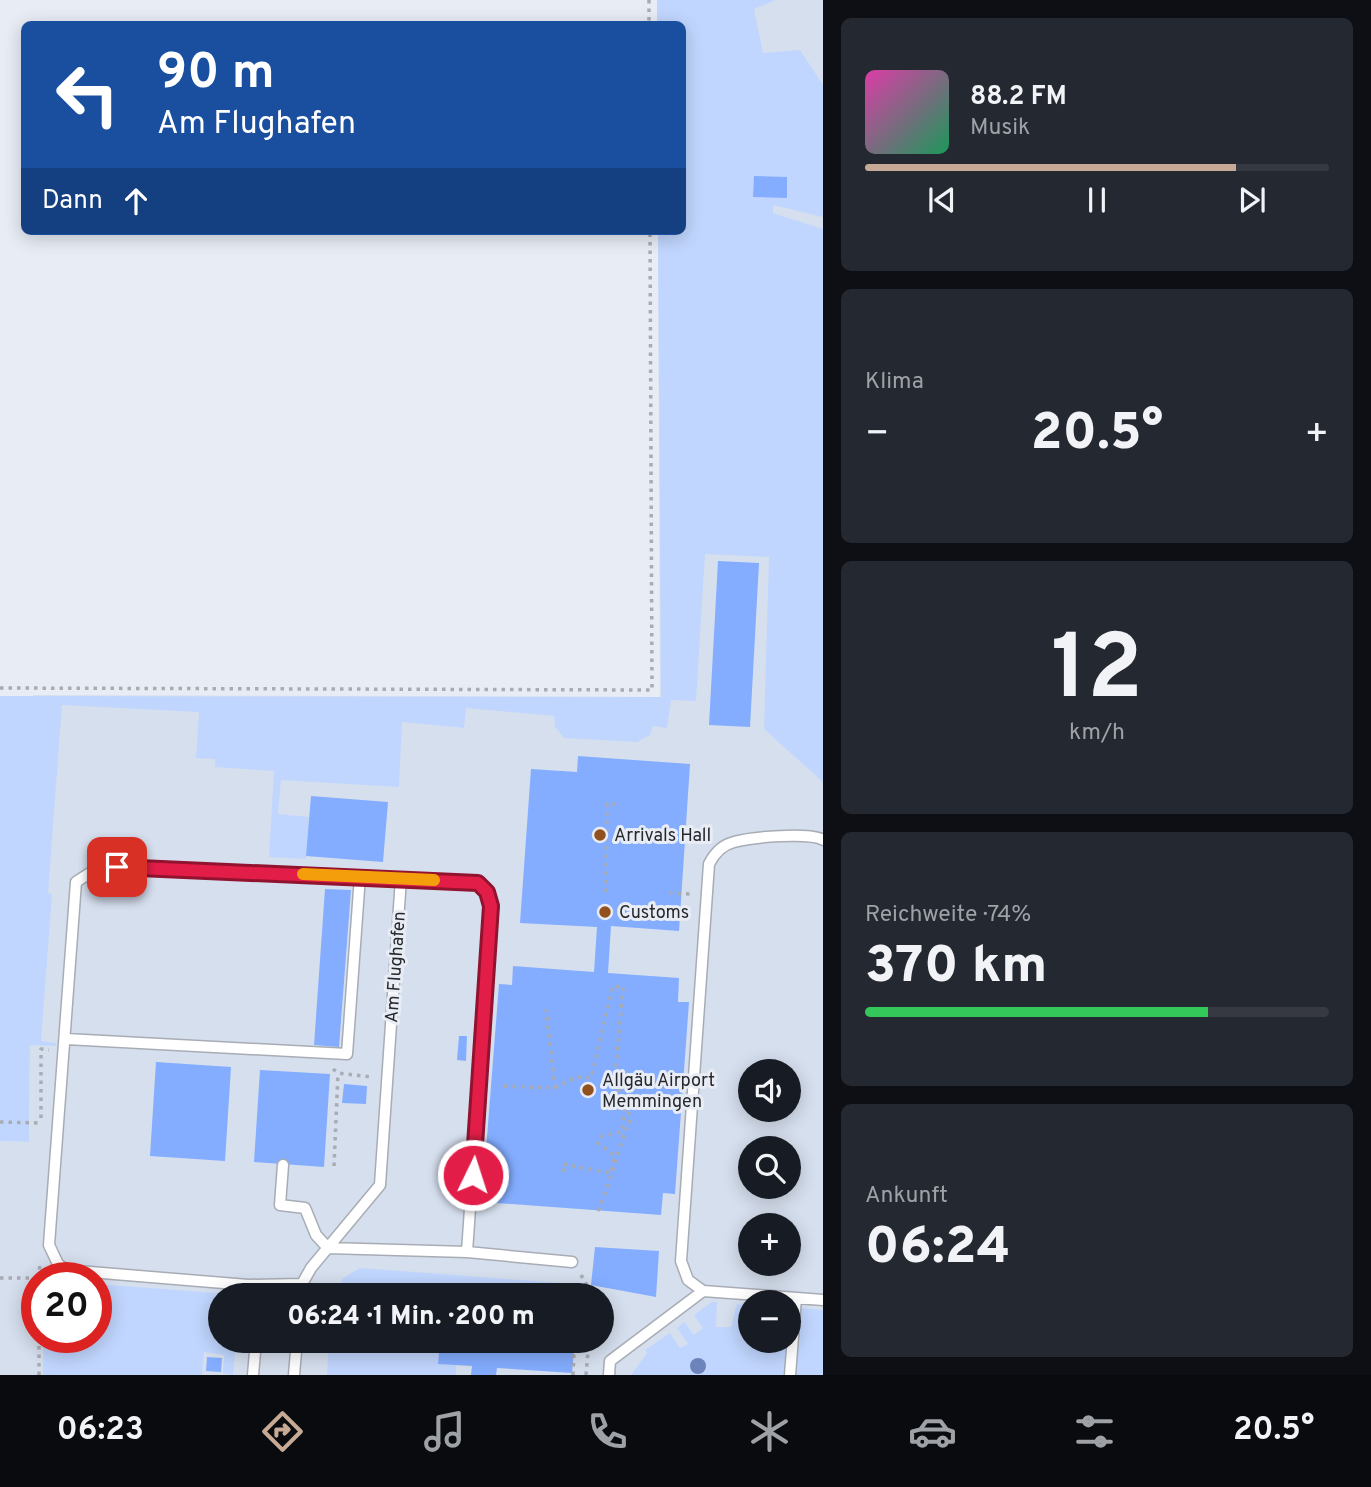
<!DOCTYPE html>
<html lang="de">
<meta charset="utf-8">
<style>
:root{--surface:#171b24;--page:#242831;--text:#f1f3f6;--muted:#9ea1a6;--line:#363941;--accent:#c6aa95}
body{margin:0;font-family:Overpass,sans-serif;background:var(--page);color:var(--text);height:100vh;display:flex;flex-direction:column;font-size:26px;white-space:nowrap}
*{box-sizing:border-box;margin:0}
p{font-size:23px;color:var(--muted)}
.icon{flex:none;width:38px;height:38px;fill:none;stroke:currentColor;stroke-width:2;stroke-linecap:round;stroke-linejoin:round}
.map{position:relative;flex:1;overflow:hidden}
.details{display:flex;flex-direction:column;gap:18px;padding:18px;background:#0d0f14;width:548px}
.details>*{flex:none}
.hud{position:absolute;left:21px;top:21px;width:665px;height:214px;border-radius:10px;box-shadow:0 4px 18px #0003;background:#1a4fa0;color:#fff;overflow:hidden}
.tools{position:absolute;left:738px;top:1059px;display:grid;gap:14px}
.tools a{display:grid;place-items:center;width:63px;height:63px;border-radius:50%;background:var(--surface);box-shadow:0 4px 18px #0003;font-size:35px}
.speed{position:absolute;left:21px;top:1262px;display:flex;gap:14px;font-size:35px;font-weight:700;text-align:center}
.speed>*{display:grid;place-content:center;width:91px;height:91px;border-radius:50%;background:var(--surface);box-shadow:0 4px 18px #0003;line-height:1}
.speed .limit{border:10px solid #d22;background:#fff;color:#111}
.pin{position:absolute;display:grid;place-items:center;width:60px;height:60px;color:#fff;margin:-30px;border-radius:14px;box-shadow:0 4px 10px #0006}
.me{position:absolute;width:77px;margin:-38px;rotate:4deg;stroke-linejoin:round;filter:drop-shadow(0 0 5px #0008)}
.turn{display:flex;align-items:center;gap:24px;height:147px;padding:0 21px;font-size:32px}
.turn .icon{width:91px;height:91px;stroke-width:2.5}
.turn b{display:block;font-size:49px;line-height:60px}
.then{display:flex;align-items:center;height:66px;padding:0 21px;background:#0003;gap:14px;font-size:26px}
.big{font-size:52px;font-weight:800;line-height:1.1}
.details .tile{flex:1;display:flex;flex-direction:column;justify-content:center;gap:10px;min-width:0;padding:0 24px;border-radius:10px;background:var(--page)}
.details .dial{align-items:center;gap:0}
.dial b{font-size:91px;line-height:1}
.song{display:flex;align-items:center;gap:21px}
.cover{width:84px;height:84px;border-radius:10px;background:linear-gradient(135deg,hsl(320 70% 55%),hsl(150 70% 35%))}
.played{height:7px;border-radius:4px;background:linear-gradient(90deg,var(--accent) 80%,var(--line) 80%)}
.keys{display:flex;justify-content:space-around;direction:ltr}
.heat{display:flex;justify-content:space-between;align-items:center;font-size:38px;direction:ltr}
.charge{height:10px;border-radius:5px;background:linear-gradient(90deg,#34c759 74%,var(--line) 0)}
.trip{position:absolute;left:208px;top:1283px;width:406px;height:70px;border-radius:35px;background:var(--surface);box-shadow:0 4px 18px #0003;font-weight:800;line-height:70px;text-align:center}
.dock{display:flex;height:112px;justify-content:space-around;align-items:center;background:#090b0e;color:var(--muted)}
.dock .icon{width:49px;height:49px}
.dock .on{color:var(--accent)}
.dock b{font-size:32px;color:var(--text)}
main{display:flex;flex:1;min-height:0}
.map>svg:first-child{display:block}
</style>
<main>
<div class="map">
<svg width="824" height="1375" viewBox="0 0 824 1375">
<rect width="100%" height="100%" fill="#e8ecf5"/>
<path fill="#d6dfee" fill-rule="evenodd" d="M 657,0 L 823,0 L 823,1375 L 0,1375 L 0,1141 L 29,1142 L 33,695 L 660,697 L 658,231 L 682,231 L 682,24 L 657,24 ZM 751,1071 L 789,1071 L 789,1110 L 751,1110 ZM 751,1148 L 789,1148 L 789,1186 L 751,1186 ZM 751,1225 L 789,1225 L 789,1264 L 751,1264 ZM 37,1278 L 96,1278 L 96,1337 L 37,1337 ZM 220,1295 L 602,1295 L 602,1340 L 220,1340 ZM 751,1302 L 789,1302 L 789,1340 L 751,1340 Z"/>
<path fill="#c1d6fe" d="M 657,0 L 776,0 L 754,9 L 763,53 L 800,50 L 823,85 L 823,217 L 773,205 L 773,213 L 823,229 L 823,782 L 764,729 L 769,557 L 705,554 L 696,701 L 671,700 L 667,728 L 653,726 L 650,735 L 637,742 L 564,738 L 555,727 L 554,716 L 466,708 L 464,728 L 402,722 L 399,787 L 281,780 L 278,814 L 309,817 L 306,859 L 269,857 L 274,771 L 215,767 L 215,759 L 196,758 L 199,712 L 62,705 L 48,893 L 52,894 L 41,1041 L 56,1043 L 56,1046 L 30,1045 L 29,1142 L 0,1141 L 0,696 L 661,697 L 658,231 L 682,231 L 682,24 L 657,24 Z
M 360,1268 L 574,1284 L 591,1295 L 335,1295 L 343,1278 Z
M 96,1284 L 231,1294 L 220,1295 L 220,1340 L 236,1341 L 233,1375 L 223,1373 L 224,1355 L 204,1352 L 202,1375 L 43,1375 L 43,1337 L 96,1337 Z
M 712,1302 L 717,1302 L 716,1327 L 731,1327 L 737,1304 L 751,1305 L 751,1340 L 787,1341 L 784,1375 L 631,1375 L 647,1353 L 645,1350 L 670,1333 L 680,1348 L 688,1344 L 677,1328 L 684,1322 L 694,1335 L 703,1328 L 694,1315 Z
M 801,1308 L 823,1310 L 823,1375 L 796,1375 Z
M 329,1341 L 440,1341 L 438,1364 L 456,1365 L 456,1375 L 327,1375 Z"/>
<path fill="#84adff" d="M 754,176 L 787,177 L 787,198 L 753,197 Z
M 718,561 L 759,563 L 750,727 L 709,725 Z
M 578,756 L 690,764 L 679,931 L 611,926 L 608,973 L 679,978 L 678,1002 L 689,1002 L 675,1194 L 663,1193 L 661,1215 L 496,1203 L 497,1189 L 483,1188 L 499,984 L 512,985 L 513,966 L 594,972 L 597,927 L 520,923 L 531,769 L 577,772 Z
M 311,796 L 388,802 L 383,862 L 306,856 Z
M 325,889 L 351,890 L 339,1047 L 314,1045 Z
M 459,1036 L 467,1036 L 466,1061 L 457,1060 Z
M 156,1062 L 231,1067 L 225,1161 L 150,1156 Z
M 260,1070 L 330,1074 L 324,1167 L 254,1162 Z
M 344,1084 L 367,1086 L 366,1104 L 342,1103 Z
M 595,1247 L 659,1251 L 656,1297 L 591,1285 Z
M 440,1340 L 575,1340 L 572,1373 L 497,1368 L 496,1375 L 471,1375 L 472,1366 L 438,1364 Z
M 207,1357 L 222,1358 L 221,1372 L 206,1371 Z"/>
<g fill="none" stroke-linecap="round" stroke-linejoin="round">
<g stroke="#a8acb5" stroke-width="13">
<path id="service" d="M 824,840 C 809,832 751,837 734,842 C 722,845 714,854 709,864 L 681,1261 L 688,1280 L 703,1291 L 824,1300
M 66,1039 L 347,1054 L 360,876
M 283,1165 L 280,1205 L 305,1208 L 316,1235 L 328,1248
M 467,1252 L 572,1262
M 302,1284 L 248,1285 L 66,1270 L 58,1264 L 49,1245 L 76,882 L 93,871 L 117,867 L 457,881 L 478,883 L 487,892 L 491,906 L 467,1252 L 328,1248
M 301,1295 L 302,1284 L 311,1268 L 380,1185 L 401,878
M 253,1375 L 256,1340
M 294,1375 L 297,1340
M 609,1375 L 610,1361 L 703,1291
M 790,1375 L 796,1298"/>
</g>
<path stroke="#a9acb3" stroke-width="3.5" stroke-dasharray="3.5 5" stroke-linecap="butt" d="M 649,0 L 649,24
M 0,688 L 652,690 L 650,231
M 606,892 L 607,804 L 619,804
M 669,893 L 690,894
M 333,1069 L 338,1073 L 372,1077
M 504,1086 L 555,1088 L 546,1009
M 555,1088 L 577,1077 L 591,1078 L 613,986 L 623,988
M 41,1118 L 41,1049 L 49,1050
M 0,1122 L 41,1123
M 334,1166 L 338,1073
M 563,1172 L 563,1164 L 611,1173 L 615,1156 L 598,1143 L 602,1136 L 622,1132 L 626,1096 L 613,1095
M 598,1211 C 612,1180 617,1148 631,1119 L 615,1079 L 623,988
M 581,1275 L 593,1295
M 0,1278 L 37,1278
M 39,1278 L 40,1262
M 575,1352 L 576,1340
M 39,1375 L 39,1337
M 490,1375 L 491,1375
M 573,1375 L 574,1352
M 586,1375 L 589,1340"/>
<use href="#service" stroke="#fff" stroke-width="10"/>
</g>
<circle fill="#6d84ba" cx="698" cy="1366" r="8"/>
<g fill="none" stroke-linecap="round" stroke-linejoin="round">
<g stroke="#92132f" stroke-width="18">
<path id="route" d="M 117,867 L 478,883 L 487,892 L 491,906 L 473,1175"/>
</g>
<use href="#route" stroke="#e11d48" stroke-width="12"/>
<path stroke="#f59e0b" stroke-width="12" d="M 303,874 L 434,880"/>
</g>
<g fill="#92501e" stroke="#e8ecf5" stroke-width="2.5">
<circle cx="600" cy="835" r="7"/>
<circle cx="605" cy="912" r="7"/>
<circle cx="588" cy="1090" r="7"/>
</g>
<g text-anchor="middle" stroke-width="6" stroke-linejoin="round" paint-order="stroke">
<g font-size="18" fill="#27282c" stroke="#e8ecf5" text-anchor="start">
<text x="614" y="841">Arrivals Hall</text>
<text x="619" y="918">Customs</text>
<text x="602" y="1086">Allgäu Airport<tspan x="602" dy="21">Memmingen</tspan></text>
</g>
<g font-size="18" fill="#27282c" stroke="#e8ecf5">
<text transform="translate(395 967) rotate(-86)" y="6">Am Flughafen</text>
</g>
</g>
</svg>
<div class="tools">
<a><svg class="icon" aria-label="sound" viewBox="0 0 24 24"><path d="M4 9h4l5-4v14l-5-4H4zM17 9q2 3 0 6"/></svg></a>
<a><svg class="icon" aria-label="search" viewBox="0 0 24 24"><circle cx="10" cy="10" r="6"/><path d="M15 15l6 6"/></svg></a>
<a>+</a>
<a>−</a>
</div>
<div class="speed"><div class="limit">20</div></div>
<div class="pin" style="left:117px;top:867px;background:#d93025"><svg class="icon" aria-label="arrive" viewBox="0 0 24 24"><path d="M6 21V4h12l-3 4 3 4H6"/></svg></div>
<svg class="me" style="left:473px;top:1175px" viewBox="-20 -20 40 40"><circle r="17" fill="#e11d48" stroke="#fff" stroke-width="3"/><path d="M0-11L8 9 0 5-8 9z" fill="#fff"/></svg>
<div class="trip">06:24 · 1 Min. · 200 m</div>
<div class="hud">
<div class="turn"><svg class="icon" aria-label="left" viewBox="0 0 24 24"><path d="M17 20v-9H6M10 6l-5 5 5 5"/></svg><div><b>90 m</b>Am Flughafen</div></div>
<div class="then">Dann<svg class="icon" aria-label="ahead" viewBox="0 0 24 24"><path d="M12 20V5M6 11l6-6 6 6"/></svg></div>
</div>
</div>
<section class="details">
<div class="tile">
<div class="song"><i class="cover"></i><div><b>88.2 FM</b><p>Musik</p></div></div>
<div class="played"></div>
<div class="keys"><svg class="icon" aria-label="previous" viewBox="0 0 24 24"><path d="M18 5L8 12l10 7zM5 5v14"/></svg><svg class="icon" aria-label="pause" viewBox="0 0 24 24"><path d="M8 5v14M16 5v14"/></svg><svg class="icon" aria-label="next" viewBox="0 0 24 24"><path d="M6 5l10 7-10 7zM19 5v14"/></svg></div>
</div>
<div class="tile"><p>Klima</p>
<div class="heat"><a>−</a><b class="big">20.5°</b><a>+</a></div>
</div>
<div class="tile dial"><b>12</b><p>km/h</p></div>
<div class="tile"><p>Reichweite · 74%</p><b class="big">370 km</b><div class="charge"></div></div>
<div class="tile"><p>Ankunft</p><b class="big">06:24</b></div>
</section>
</main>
<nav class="dock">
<b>06:23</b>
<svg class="icon on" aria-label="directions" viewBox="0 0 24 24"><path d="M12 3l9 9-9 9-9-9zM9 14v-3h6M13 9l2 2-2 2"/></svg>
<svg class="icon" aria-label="music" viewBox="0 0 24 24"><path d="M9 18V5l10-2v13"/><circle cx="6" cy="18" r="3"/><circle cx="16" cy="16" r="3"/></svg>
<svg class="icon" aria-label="phone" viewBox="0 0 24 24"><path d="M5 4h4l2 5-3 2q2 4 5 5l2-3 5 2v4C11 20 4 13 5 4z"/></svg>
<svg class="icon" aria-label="climate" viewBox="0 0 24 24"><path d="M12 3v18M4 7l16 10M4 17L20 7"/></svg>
<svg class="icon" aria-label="car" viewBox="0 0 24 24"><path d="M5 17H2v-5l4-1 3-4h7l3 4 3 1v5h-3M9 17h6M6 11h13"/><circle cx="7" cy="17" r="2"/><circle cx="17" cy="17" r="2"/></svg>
<svg class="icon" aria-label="filters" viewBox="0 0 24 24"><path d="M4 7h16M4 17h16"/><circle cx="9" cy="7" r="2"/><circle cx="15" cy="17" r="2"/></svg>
<b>20.5°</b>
</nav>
